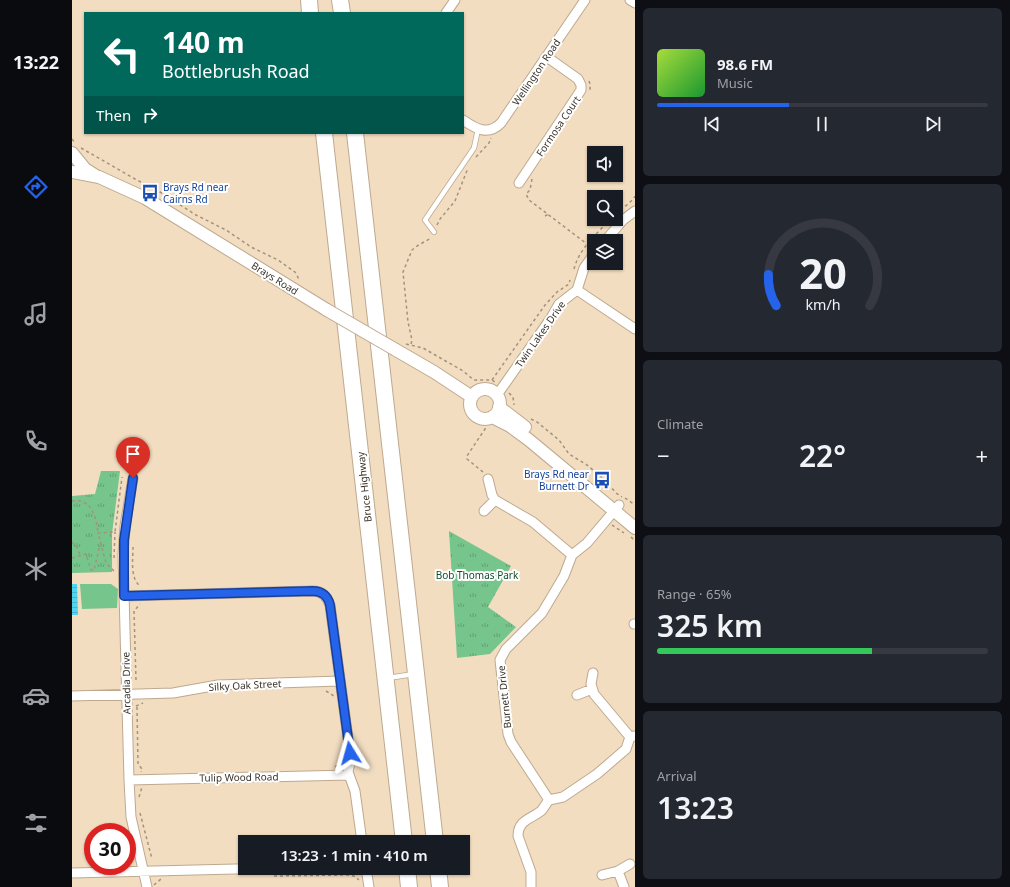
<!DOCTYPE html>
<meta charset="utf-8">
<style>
:root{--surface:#171b24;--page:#242831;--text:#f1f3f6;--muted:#9ea1a6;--line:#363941;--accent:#2563eb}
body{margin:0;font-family:"Noto Sans",sans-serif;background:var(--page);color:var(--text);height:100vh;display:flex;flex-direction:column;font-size:15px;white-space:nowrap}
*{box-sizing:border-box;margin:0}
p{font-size:13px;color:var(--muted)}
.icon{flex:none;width:22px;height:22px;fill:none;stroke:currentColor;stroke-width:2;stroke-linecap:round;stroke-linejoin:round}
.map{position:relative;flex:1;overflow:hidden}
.drawer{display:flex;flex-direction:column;gap:8px;padding:8px;background:#0d0f14;width:375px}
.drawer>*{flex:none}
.top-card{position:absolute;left:12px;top:12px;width:380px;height:122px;border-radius:0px;box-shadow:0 1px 3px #0004;background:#00695c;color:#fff;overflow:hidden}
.buttons{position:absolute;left:515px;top:146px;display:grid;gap:8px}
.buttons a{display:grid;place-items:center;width:36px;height:36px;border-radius:0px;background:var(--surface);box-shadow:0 1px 3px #0004;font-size:20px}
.speed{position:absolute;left:12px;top:823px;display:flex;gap:8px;font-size:20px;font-weight:700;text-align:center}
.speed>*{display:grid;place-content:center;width:52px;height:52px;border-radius:50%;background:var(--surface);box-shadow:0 1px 3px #0004;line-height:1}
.speed .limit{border:6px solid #d22;background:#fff;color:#111}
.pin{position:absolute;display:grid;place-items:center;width:34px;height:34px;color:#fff;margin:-41px -17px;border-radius:50% 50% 50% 0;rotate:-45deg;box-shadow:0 0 4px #0007}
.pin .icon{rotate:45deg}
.me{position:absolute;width:44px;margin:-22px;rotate:352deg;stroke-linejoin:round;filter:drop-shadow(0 0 3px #0008)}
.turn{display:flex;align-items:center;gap:14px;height:84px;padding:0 12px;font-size:18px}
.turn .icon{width:52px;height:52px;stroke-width:2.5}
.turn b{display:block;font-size:28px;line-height:34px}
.then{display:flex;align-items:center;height:38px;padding:0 12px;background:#0003;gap:8px;font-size:15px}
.big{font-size:30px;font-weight:600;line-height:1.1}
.drawer .tile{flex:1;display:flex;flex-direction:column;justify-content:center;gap:6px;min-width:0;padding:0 14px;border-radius:6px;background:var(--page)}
.drawer .dial{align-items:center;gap:0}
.dial svg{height:104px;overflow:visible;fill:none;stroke:var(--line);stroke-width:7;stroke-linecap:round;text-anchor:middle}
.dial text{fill:var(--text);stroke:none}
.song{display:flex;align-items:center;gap:12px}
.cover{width:48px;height:48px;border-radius:6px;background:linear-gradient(135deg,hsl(80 70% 55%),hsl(130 70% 35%))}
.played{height:4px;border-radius:2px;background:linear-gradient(90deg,var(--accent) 40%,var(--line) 40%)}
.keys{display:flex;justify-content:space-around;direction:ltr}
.heat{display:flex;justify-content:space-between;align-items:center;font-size:22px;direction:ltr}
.charge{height:6px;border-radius:3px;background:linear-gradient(90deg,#34c759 65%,var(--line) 0)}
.trip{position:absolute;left:166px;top:835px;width:232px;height:40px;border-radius:0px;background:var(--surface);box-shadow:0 1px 3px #0004;font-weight:600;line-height:40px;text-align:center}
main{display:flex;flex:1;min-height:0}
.dock{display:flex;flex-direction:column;width:72px;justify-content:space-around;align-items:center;background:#090b0e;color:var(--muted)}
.dock .icon{width:28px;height:28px}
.dock .on{color:var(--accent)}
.dock b{font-size:18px;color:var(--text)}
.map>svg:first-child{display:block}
</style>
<main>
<nav class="dock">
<b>13:22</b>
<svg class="icon on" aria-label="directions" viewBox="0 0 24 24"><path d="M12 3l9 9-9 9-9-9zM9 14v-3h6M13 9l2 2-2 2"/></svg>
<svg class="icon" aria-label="music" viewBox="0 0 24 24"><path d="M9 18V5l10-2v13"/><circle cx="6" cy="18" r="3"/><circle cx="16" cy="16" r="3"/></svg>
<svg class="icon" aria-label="phone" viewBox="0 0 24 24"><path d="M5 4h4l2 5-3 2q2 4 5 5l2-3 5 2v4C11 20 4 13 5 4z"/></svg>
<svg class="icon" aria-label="climate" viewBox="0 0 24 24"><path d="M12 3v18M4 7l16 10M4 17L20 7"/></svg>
<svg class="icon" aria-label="car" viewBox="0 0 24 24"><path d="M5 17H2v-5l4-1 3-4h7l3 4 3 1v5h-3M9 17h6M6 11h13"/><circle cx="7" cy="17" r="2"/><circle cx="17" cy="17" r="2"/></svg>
<svg class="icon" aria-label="filters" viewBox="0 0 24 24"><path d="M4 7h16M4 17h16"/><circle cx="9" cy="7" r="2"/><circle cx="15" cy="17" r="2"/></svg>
</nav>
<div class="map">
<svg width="563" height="887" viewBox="0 0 563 887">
<defs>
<pattern id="park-tufts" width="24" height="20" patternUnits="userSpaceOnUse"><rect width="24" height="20" fill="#76c58c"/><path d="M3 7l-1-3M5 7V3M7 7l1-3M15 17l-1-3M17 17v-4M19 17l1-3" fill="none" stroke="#62a172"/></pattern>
<pattern id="water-rules" width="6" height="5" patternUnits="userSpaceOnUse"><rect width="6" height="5" fill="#4fd5ee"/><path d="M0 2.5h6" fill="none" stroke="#46b7cc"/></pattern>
</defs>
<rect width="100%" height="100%" fill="#f2ddc1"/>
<path fill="#76c58c" d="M 8,584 L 39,584 L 46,589 L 45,608 L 10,609 Z"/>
<path fill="url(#park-tufts)" d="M 29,471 L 48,471 L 40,534 L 40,572 L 0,573 L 0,496 L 23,494 Z
M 377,531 L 439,566 L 416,607 L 444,627 L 418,654 L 385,658 Z"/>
<path fill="url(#water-rules)" d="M 0,584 L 5,584 L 6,615 L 0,615 Z"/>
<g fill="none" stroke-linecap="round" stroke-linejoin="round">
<g stroke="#bea98f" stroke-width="6">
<path id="service" d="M 362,232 L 353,220 L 402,148 L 406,129
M 316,678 L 342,674"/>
</g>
<g stroke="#bea98f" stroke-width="11">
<path id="minor" d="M 558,0 L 563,3
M 374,13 L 383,0
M 391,120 C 404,129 416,136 429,123 L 513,0
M 447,183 L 509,90 L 509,85 L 506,79 L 475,57
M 533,241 L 551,220 L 563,211
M 505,290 L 563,329
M 425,395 L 479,318 L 487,304 L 505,290 L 512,268 L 522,254
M 61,478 L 53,526 L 51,555 L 57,780 L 59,817 L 75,887
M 416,479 L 420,495 L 423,500 L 461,522 L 500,555
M 412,511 L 423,500
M 52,596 L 241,591 C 250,591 255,596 258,605 L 278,753 L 278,762 L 276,772 L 283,791 L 290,842
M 562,624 L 563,624
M 521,673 L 519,684 L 522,694 L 558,737
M 505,695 L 520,689
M 0,696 L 101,693 L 146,685 L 268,681
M 57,780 L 277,775
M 477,800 L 439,742 L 436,734 L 428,660 L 434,649 L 470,613 L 492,576 L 500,555 L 515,543 L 547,505
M 294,868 L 297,887
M 546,871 L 552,887
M 0,873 L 200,868
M 530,875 L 546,871 L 558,864
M 459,887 L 459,872 L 446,836 C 446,820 459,819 469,811 C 472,808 474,803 477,800 L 491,797 L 525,774 L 554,749 L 558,737 L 563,736"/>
</g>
<g stroke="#bea98f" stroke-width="14">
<path id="secondary" d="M 0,153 L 13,169 L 24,176
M 0,172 L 27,177 L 73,198 L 255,310
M 324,350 L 362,372 L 400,397
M398 404a15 15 0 1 1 30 0a15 15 0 1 1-30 0Z
M 427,407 L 453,427
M 420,417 L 438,426 L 457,440 L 563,528"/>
</g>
<g stroke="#bea98f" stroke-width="18">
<path id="motorway" d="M 237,0 L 238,13
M 268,0 L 270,13
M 252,133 L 332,842
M 283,133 L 363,842
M 335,868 L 337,887
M 366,868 L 368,887"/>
</g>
<path stroke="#a2927e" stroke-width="1.5" stroke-dasharray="3 3" stroke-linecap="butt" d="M 517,81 L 518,84 L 518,91
M 0,139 L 3,143
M 9,148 L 63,179 L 88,192 L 124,215 L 154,230 L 179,247 L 206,260 L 223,272 L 228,281
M 404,157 L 417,143 L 419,138
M 460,179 L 458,190 L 454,194 L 457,200 L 515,244
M 544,214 C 550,208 559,203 563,196
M 473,216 L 477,214
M 365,225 L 368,219 L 383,201 L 396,168
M 502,269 C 507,249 525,233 539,219
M 334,344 L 351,348 L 391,371 L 402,380 L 420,380 L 423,382
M 339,344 L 340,340 L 336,322 L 331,272 L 340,250 L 345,246 L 359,238
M 420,380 L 473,305 L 485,292 L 497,284 L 498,280
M 437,393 L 441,397 L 442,405
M 459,419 L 465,422 L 487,440 L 497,454 L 515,465 L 533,480 L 544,493 L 550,497
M 411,472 L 395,459 L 395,456 L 415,426
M 553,498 L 563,505
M 0,501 C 20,498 24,517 26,533
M 540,525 L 552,533
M 559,537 L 563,541
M 0,542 L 5,547 L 8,555
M 61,547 C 61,558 58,577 67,585
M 0,558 L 14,554 L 19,570 L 22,570 L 28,545
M 42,558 L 43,532
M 42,571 L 34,563 L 26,533 L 43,532 L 50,477
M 64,680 L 62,611 L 68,604
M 254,691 L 262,696
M 64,706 L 71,703
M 65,707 L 66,764 L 70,769 L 69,772
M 263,767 L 269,762
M 67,797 L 70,787
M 68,813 L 80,859
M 202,876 L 276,875 L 282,876 L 287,880
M 82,885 L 89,879"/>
<use href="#service" stroke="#fff" stroke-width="4.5"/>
<use href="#minor" stroke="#fff" stroke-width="9"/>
<use href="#secondary" stroke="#fff" stroke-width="12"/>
<use href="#motorway" stroke="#fff" stroke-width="16"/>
<g stroke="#bea98f" stroke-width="14" stroke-linecap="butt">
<path id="secondary-bridge" d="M 255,310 L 324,350"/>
</g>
<use href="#secondary-bridge" stroke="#fff" stroke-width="12"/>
</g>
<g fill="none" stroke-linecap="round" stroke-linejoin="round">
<g stroke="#184099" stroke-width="10">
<path id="route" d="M 61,478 L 52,540 L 52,596 L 241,591 C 250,591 256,596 258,605 L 278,753"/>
</g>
<use href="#route" stroke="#2563eb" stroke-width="7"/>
</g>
<defs>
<g id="bus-bare" transform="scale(1.38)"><path d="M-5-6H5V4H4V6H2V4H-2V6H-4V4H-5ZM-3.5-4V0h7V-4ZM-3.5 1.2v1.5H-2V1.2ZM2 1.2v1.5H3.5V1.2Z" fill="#1a4fb4" stroke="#fff" stroke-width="2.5" paint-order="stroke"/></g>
</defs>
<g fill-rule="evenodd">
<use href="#bus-bare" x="78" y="193"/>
<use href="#bus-bare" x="530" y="480"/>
</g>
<g text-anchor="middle" stroke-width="4" stroke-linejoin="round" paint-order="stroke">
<g font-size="10" fill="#3b3328" stroke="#fff">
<text transform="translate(464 72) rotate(-56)" y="4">Wellington Road</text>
<text transform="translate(486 126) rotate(-56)" y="4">Formosa Court</text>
<text transform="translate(203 278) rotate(32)" y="4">Brays Road</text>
<text transform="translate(468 334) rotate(-55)" y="4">Twin Lakes Drive</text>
<text transform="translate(292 487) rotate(-96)" y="4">Bruce Highway</text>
<text transform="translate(54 683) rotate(-91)" y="4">Arcadia Drive</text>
<text transform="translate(173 685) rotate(-3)" y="4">Silky Oak Street</text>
<text transform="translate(432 697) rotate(-96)" y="4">Burnett Drive</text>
<text transform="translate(167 777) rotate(-1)" y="4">Tulip Wood Road</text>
</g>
<g font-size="10" fill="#164399" stroke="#fff" text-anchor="start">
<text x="91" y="191">Brays Rd near<tspan x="91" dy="12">Cairns Rd</tspan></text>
<text x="517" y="478" text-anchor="end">Brays Rd near<tspan x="517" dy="12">Burnett Dr</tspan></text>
</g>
<g font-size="10" fill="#104e28" stroke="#fff">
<text x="405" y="579">Bob Thomas Park</text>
</g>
</g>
</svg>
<div class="buttons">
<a><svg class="icon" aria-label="sound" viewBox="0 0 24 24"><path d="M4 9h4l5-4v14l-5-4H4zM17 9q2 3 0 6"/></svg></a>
<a><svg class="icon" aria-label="search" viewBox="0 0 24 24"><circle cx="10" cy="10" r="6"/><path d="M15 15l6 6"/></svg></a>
<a><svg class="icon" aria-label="layers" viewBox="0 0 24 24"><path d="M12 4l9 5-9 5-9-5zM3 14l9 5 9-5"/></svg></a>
</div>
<div class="speed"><div class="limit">30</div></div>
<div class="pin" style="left:61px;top:478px;background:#d93025"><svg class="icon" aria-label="arrive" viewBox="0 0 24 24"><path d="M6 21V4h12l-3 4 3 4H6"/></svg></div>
<svg class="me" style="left:278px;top:753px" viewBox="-20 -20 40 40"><path d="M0-17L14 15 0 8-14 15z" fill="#2563eb" stroke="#fff" stroke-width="4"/></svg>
<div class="trip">13:23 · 1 min · 410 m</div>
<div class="top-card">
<div class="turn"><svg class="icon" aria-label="left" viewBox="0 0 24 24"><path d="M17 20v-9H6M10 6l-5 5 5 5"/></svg><div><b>140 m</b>Bottlebrush Road</div></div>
<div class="then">Then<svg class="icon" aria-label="right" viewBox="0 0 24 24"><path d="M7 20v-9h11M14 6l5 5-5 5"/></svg></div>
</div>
</div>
<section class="drawer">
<div class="tile">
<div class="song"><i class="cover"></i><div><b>98.6 FM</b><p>Music</p></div></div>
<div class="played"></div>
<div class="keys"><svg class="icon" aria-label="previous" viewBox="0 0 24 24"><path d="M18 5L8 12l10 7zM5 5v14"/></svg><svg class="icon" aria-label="pause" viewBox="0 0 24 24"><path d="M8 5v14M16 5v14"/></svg><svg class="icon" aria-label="next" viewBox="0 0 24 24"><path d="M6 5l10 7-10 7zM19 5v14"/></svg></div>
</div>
<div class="tile dial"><svg viewBox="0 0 100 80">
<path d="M14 69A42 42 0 1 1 86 69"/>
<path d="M14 69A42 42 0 0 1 8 45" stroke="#2563eb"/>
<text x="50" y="56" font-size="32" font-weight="700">20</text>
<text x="50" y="72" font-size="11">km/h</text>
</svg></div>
<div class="tile"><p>Climate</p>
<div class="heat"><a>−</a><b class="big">22°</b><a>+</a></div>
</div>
<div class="tile"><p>Range · 65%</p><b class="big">325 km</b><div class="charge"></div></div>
<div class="tile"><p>Arrival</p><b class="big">13:23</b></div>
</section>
</main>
